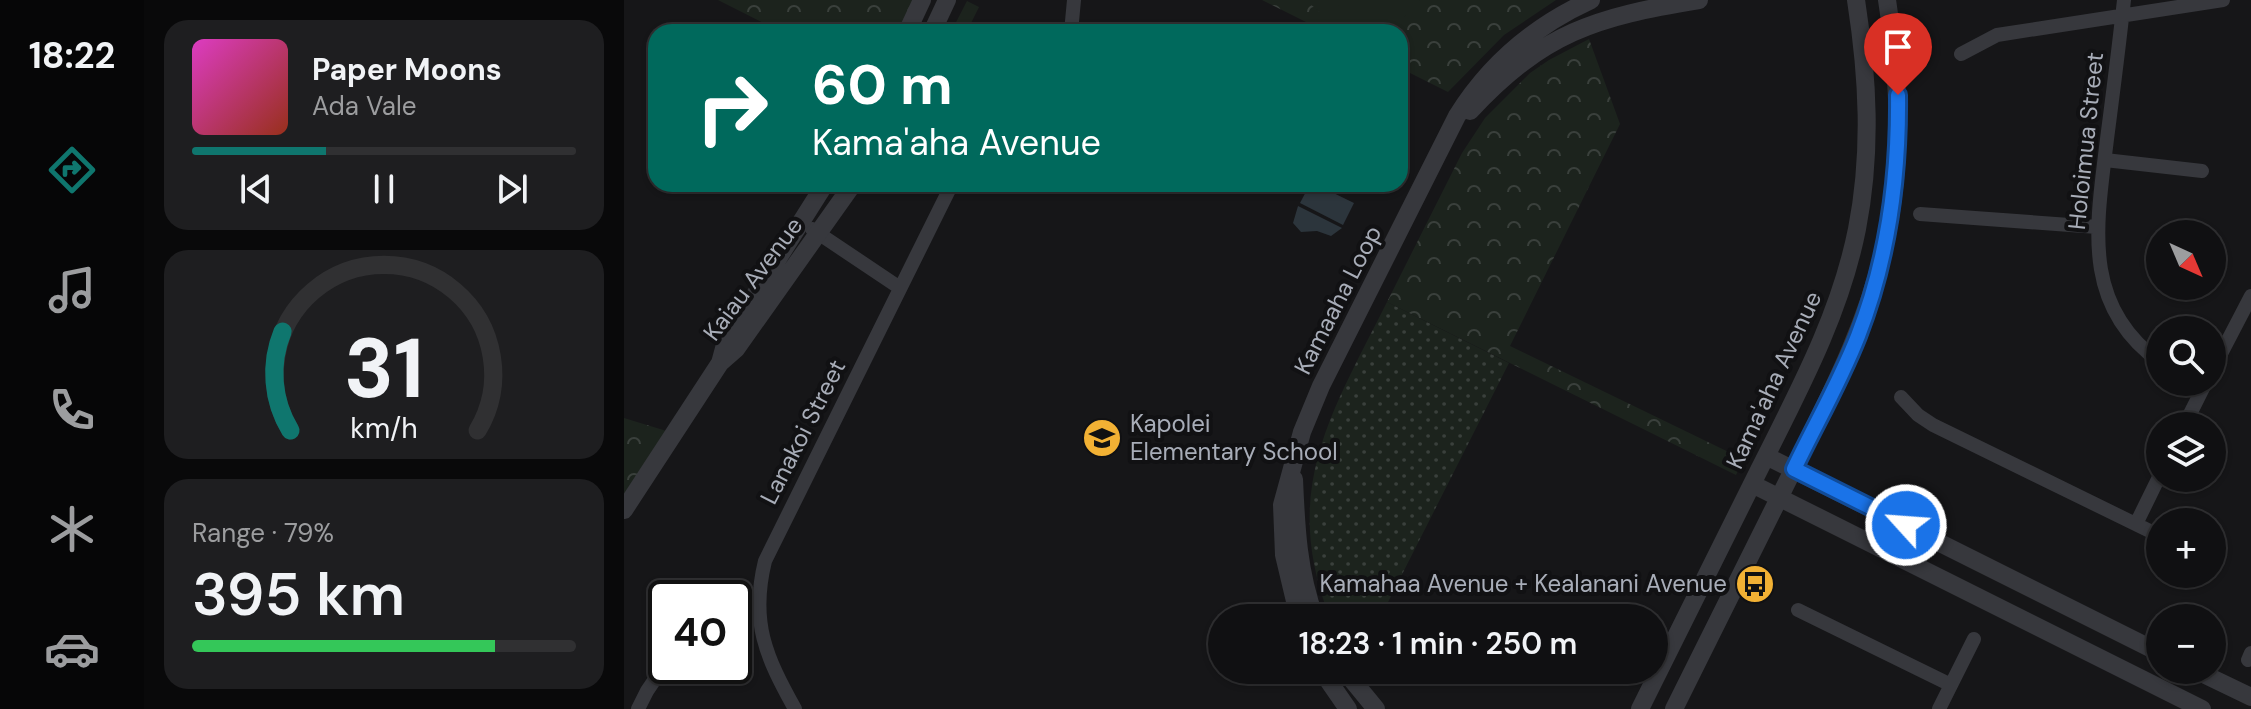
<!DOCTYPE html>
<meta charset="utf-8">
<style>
:root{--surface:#101012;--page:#1e1e20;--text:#f1f3f6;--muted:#9c9d9f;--line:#303032;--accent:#0f766e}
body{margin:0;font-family:"DM Sans",sans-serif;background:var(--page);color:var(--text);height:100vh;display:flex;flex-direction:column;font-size:30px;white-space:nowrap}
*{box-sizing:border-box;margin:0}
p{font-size:26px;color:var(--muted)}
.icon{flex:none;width:44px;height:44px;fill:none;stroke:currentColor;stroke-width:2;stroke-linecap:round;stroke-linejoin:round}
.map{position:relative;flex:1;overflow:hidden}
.drawer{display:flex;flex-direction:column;gap:20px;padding:20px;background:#09090a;width:480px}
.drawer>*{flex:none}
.top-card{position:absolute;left:24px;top:24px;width:760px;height:168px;border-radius:24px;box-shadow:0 2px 6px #0004,0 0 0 2px var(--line);background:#00695c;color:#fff;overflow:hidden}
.needle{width:52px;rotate:136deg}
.buttons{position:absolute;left:1522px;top:220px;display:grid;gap:16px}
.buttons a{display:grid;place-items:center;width:80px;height:80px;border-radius:50%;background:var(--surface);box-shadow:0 2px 6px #0004,0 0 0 2px var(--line);font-size:40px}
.speed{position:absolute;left:24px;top:580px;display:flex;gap:16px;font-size:40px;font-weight:700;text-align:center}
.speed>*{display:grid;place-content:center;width:104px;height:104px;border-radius:50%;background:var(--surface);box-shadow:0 2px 6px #0004,0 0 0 2px var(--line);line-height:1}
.speed .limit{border:4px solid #111;border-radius:12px;background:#fff;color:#111}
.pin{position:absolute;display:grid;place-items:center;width:68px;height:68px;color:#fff;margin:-82px -34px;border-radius:50% 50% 50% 0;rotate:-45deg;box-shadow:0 0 8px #0007}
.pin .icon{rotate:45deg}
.me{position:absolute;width:88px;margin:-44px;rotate:296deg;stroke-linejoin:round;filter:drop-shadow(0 0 6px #0008)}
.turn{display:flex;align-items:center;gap:28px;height:168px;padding:0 32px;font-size:36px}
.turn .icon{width:104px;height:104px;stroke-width:2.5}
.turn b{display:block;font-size:56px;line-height:68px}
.big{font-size:60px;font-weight:600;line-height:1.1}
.drawer .tile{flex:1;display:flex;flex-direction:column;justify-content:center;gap:12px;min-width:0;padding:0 28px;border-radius:24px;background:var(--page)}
.drawer .dial{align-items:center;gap:0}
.dial svg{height:208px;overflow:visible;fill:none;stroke:var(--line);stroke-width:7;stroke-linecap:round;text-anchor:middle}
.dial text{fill:var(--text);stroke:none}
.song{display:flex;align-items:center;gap:24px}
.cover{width:96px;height:96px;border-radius:12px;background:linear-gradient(135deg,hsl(310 70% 55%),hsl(10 70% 35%))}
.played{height:8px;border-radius:4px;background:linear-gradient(90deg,var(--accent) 35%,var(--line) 35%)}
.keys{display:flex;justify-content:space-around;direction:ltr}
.charge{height:12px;border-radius:6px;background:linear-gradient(90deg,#34c759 79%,var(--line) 0)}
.trip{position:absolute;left:584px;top:604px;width:460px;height:80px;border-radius:40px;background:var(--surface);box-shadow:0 2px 6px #0004,0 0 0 2px var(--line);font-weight:600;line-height:80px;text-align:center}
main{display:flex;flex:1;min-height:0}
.tabs{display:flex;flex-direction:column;width:144px;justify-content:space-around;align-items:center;background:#060607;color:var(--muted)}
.tabs .icon{width:56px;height:56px}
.tabs .selected{color:var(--accent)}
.tabs b{font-size:36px;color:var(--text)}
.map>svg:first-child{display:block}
</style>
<main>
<nav class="tabs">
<b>18:22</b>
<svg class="icon selected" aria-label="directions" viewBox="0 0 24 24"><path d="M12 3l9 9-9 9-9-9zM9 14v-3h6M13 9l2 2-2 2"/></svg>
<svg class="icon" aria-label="music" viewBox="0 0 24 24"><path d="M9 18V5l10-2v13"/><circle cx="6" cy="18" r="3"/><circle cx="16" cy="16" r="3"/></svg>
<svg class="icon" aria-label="phone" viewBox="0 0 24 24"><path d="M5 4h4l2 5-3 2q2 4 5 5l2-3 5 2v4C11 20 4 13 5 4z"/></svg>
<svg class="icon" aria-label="climate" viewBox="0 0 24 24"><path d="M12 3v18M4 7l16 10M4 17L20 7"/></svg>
<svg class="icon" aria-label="car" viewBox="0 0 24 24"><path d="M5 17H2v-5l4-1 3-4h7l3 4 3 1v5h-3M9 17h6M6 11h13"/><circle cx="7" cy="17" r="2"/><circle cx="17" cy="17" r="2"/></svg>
</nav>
<section class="drawer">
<div class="tile">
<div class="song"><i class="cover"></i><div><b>Paper Moons</b><p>Ada Vale</p></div></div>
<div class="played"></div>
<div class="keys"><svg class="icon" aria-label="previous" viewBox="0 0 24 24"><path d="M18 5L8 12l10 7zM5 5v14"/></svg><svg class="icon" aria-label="pause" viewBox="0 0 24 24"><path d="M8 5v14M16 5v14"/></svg><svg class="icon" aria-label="next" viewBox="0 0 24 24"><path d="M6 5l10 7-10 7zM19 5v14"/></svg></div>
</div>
<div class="tile dial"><svg viewBox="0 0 100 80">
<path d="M14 69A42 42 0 1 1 86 69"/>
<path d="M14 69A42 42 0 0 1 11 31" stroke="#0f766e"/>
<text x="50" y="56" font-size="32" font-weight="700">31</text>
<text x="50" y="72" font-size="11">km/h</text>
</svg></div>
<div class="tile"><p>Range · 79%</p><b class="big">395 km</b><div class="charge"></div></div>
</section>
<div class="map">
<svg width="1627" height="709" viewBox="0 0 1627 709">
<defs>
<pattern id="grass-dots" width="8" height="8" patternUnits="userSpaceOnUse" patternTransform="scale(2)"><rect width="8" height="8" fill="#1c231d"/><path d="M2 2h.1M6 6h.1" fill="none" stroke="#3a403c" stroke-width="1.8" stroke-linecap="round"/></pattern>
<pattern id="park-crowns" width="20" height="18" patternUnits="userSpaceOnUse" patternTransform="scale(2)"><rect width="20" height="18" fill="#1c231d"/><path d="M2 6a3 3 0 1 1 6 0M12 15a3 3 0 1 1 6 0" fill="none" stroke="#3a403c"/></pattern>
</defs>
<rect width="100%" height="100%" fill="#161618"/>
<path fill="url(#grass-dots)" d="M 763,302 L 885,363 L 756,618 L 706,618 C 656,490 707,414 763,302 Z"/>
<path fill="url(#park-crowns)" d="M 94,0 L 301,0 L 285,32 L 157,32 Z
M 638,0 L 932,0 L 880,35 L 824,92 L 776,68 L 776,32 L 702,32 Z
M 343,1 L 355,7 L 345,27 L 354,32 L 327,32 Z
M 965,39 L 996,124 L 886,346 L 1119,459 L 1112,475 L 763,302 L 838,153 L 861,118 L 906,73 L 925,60 Z
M 0,418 L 49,433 L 0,507 Z"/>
<path fill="#1c231d" d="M 682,0 L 796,0 L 766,32 L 743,32 L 715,5 L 702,18 Z"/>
<path fill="#2c353c" d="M 686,184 L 691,184 L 730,203 L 719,225 L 676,203 Z
M 674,206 L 718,228 L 707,236 L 693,231 L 677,232 L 669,223 Z"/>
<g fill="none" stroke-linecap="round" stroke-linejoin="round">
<path stroke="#37383d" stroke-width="14" d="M 1500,0 C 1495,46 1489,93 1483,139 C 1473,223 1456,305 1536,362
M 447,32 L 450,0
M 1337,54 L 1373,35 L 1599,0
M 1481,160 L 1578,171
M 1296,214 L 1473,227
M 188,229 L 276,288
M 1588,371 L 1627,296
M 1277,397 L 1294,415 L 1309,425 L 1536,536
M 1560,426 L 1582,382
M 1512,524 L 1536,475
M 1174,610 L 1327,685
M 110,618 L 135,616
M 1624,660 L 1627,653
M 14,709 L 23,691 L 42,663
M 171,709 C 142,657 126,622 141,561 L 328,184
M 1315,709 L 1350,639"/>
<path stroke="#37383d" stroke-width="18" d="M 283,32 L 298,0
M 308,32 L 323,0
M 846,111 C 920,32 971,17 1075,0
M 96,363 L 112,349 L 229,184
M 1142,456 L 1536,653
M 670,479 C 672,527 674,572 691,618
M 1128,484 L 1578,709
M 0,510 L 96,363 L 102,341 L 201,184
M 675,618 L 660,555 L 658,505 L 678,432 L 697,386 L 833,116 C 866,63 910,26 967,0
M 697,670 L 724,709
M 720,670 L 752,709
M 1571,670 L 1627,697
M 1016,709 C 1056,629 1095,549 1135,470 C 1174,392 1216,315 1233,229 C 1248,152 1244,77 1232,0
M 1050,709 C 1090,629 1129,550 1169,470 C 1207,394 1246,319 1263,235 C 1279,156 1275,79 1263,0"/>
</g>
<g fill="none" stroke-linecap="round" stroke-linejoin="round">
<g stroke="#114b97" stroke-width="20">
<path id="route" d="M 1274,95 C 1275,178 1264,259 1234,336 C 1216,382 1191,425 1170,469 L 1282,525"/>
</g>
<use href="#route" stroke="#1a73e8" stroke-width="14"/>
</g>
<defs>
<g id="school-disc" transform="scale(2)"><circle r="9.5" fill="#f2b134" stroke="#111113"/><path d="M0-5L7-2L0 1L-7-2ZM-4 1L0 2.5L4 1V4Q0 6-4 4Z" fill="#111"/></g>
<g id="bus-disc" transform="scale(2)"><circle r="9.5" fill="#f2b134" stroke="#111113"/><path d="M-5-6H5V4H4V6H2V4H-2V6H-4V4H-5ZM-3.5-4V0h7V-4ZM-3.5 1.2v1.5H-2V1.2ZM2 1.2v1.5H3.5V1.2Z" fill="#111"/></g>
</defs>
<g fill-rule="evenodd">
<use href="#school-disc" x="478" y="438"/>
<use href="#bus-disc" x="1131" y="584"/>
</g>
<g text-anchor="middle" stroke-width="8" stroke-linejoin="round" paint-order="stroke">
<g font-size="24" fill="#a8adb8" stroke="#111113">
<text transform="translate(1462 141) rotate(-84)" y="8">Holoimua Street</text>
<text transform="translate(129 279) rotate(-53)" y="8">Kaiau Avenue</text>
<text transform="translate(714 300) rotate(-63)" y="8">Kamaaha Loop</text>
<text transform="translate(1150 380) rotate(-65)" y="8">Kama'aha Avenue</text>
<text transform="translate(179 432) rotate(-63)" y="8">Lanakoi Street</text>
</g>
<g font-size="24" fill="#a8adb8" stroke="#111113" text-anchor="start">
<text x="506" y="432">Kapolei<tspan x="506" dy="28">Elementary School</tspan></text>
<text x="1103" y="592" text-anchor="end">Kamahaa Avenue + Kealanani Avenue</text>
</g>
</g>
</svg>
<div class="buttons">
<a><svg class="needle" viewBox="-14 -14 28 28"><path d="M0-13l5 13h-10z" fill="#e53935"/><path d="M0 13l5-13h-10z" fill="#9c9d9f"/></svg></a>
<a><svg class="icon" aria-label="search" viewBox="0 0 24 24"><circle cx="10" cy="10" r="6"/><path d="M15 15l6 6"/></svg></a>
<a><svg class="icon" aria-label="layers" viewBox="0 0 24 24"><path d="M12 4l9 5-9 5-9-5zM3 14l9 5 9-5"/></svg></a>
<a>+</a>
<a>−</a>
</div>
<div class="speed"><div class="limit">40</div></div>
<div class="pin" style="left:1274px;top:95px;background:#d93025"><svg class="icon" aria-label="arrive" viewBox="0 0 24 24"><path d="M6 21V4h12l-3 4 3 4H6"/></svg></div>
<svg class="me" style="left:1282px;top:525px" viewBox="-20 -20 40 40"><circle r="17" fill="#1a73e8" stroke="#fff" stroke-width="3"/><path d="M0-11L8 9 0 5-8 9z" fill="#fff"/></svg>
<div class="trip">18:23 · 1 min · 250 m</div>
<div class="top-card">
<div class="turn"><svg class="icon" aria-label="right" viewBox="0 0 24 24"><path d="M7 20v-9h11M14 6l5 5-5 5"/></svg><div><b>60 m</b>Kama'aha Avenue</div></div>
</div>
</div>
</main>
